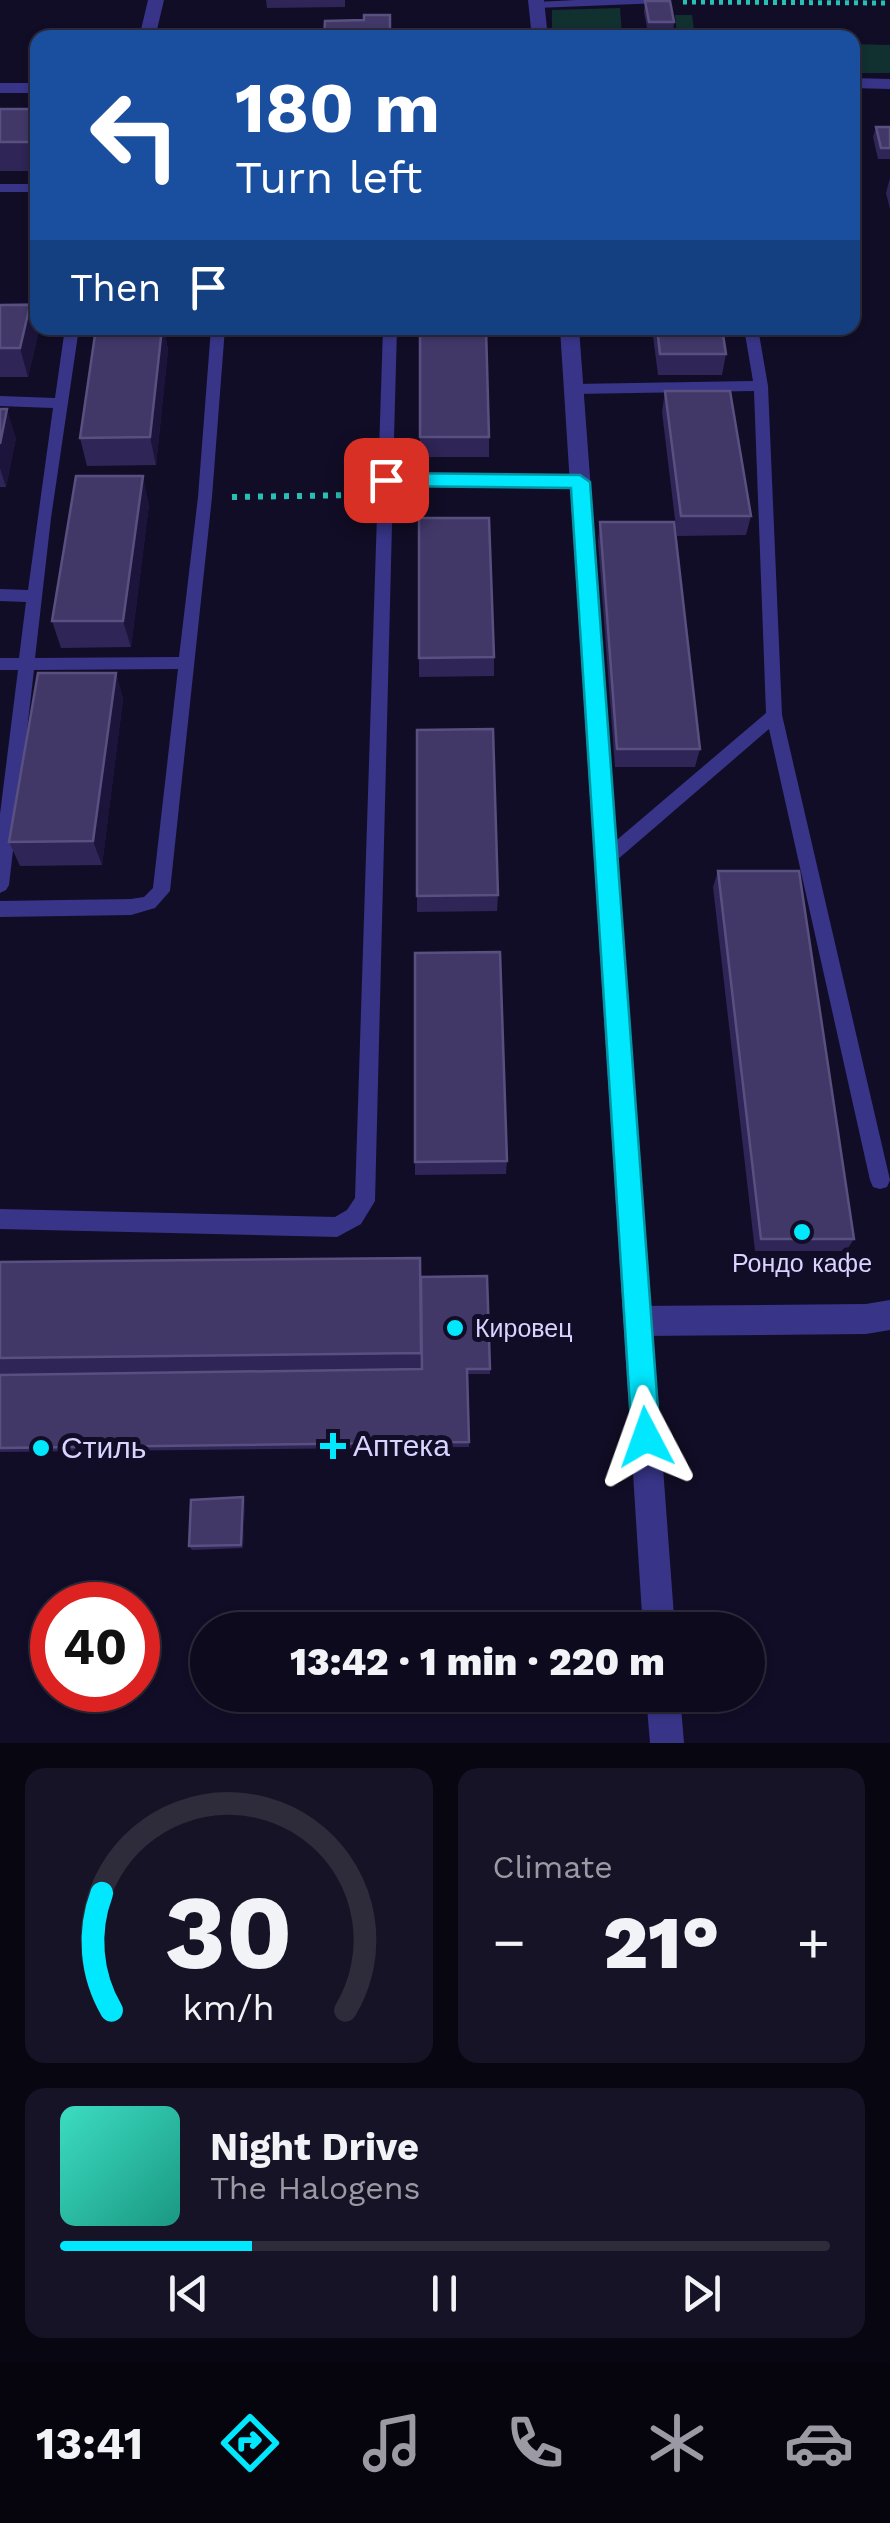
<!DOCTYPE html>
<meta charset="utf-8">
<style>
:root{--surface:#0e0a1d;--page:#171326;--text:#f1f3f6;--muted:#9b9aa4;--line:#2e2b3b;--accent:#00e7fe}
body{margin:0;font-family:"Work Sans",sans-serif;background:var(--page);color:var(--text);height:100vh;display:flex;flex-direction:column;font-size:38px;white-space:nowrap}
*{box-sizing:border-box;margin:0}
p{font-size:32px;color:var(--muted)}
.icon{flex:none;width:55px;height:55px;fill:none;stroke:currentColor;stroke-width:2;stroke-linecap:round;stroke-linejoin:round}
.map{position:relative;height:1743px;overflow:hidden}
.sheet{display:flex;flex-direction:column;gap:25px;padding:25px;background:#080610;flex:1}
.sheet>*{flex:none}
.top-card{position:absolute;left:30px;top:30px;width:830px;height:305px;border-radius:20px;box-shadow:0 2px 8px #0004,0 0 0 2px var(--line);background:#1a4fa0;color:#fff;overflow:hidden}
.speed{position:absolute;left:30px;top:1582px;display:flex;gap:20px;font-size:50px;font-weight:700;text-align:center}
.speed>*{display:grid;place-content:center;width:130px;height:130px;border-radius:50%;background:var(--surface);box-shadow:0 2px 8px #0004,0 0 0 2px var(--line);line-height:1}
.speed .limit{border:15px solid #d22;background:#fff;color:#111}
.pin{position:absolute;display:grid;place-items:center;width:85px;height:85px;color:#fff;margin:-42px;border-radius:20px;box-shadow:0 5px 15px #0006}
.me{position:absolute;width:110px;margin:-55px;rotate:356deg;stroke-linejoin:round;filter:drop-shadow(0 0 8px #0008)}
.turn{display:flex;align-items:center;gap:35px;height:210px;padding:0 40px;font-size:45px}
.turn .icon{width:130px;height:130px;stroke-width:2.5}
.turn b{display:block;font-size:70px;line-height:85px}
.then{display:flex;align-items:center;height:95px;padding:0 40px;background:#0003;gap:20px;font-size:38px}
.big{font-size:75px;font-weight:800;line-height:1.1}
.sheet .widget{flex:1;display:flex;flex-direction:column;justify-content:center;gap:15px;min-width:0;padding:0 35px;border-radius:20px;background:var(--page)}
.sheet .dial{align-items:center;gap:0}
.dial svg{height:260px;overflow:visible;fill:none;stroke:var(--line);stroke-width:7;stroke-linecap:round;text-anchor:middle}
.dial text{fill:var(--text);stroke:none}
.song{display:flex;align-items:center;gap:30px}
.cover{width:120px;height:120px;border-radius:15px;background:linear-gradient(135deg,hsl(170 70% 55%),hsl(170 70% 35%))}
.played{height:10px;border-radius:5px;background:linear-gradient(90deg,var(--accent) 25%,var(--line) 25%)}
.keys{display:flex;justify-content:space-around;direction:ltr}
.heat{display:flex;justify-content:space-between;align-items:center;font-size:55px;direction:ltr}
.sheet .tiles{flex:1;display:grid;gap:25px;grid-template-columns:1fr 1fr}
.widget:last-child{grid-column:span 2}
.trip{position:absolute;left:190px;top:1612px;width:575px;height:100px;border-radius:50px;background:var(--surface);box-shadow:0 2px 8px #0004,0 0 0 2px var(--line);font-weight:800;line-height:100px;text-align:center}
.menu{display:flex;height:160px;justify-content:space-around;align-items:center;background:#06040c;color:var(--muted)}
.menu .icon{width:70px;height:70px}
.menu .current{color:var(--accent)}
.menu b{font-size:45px;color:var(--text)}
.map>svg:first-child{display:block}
</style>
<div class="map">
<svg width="890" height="1743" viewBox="0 0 890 1743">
<rect width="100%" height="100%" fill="#120d27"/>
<path fill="#103130" d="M 620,8 L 622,34 L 677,35 L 675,15 L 692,15 L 695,37 L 552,37 L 552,10 Z
M 853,44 L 890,45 L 890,73 L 853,73 Z"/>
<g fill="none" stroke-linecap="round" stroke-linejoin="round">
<path stroke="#27c0b5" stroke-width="5" stroke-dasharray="4 5" stroke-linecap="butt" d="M 683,2 L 890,3"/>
<path stroke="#27c0b5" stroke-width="6" stroke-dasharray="5 8" stroke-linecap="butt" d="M 232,497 L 359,495"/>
<path fill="#383589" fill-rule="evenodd" d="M 576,0 L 667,0 L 661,3 L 536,8 L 530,5 L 536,2 Z
M 0,184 L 38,184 L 38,192 L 0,192 Z
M 38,303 L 38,311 L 0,312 L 0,304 Z
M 65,328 L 79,328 L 51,518 L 35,658 L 179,657 L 198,497 L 211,328 L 225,328 L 212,497 L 170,891 L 155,908 L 131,915 L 0,917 L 0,901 L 131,899 L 144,897 L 153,888 L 178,669 L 34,670 L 9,885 L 6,890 L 0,893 L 0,814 L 18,670 L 0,670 L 0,658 L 19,658 L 26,602 L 0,601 L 0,589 L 28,590 L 53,408 L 0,406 L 0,396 L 55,398 Z
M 383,328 L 397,328 L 393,474 L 581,477 L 588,482 L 581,487 L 393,484 L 375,1201 L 361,1224 L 337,1237 L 0,1229 L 0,1209 L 335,1217 L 347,1210 L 355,1198 Z
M 744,328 L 758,328 L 768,386 L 782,715 L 890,1180 L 887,1187 L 880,1189 L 873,1187 L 870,1180 L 769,729 L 610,866 L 598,866 L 595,861 L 598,856 L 766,713 L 754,391 L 574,394 L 567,389 L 574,384 L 753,381 Z"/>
<path fill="#383589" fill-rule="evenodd" d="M 148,0 L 164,0 L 155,38 L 139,38 Z
M 852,78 L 890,79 L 890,89 L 852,88 Z
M 0,83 L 38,83 L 38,93 L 0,93 Z
M 890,1300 L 890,1330 L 866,1334 L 638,1336 L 628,1331 L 623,1321 L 628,1311 L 638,1306 L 866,1304 Z"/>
<path fill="#383589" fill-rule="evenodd" d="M 528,0 L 544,0 L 548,38 L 532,38 Z
M 560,328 L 579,328 L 675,1630 L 643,1630 Z
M 646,1695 L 680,1695 L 684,1743 L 650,1743 Z"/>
</g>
<path fill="#2f2556" d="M 266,0 L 345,0 L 345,7 L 267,8 Z
M 645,1 L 674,22 L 673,33 L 648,33 L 644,12 Z
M 0,109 L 38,109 L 38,171 L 0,171 Z
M 876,127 L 890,127 L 890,159 L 878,159 L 873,137 Z
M 890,178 L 890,209 L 886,193 Z
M 0,305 L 30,305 L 38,334 L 28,377 L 0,377 Z
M 96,328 L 164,328 L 168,350 L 156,465 L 87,466 L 80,438 Z
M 420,328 L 489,437 L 489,457 L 420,457 Z
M 652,328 L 722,328 L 726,354 L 722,375 L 658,375 Z
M 665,391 L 751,516 L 746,535 L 677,536 L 662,412 Z
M 0,409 L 16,438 L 6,487 L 0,487 Z
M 149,504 L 131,647 L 61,648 L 52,621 Z
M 419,518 L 494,657 L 494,676 L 419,677 Z
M 600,522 L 700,749 L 695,767 L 615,767 L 598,541 Z
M 116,673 L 123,699 L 102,865 L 20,866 L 9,842 Z
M 718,871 L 854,1239 L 846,1251 L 755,1251 L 713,887 Z
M 498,895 L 497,911 L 417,912 L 417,896 Z
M 507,1161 L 506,1174 L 415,1175 L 415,1162 Z
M 0,1262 L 421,1277 L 490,1369 L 490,1374 L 467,1374 L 469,1447 L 0,1452 Z
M 243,1497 L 245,1501 L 243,1548 L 192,1550 L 189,1546 Z"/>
<path fill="#1c143b" d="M 30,305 L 38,334 L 28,377 L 20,348 Z
M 162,328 L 164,328 L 168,350 L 156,465 L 150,437 Z
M 7,409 L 16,438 L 6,487 L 0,468 L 0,444 Z
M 143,476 L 149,504 L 131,647 L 123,621 Z
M 116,673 L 123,699 L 102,865 L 93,841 Z
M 243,1497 L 245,1501 L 243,1548 L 241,1545 Z"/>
<path fill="#413868" stroke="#595080" stroke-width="2.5" d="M 645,1 L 670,1 L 674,22 L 649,22 Z
M 364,15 L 390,15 L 390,38 L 324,38 L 325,21 L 364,20 Z
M 0,109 L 38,109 L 38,142 L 0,142 Z
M 876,127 L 890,127 L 890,148 L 881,148 Z
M 0,305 L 30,305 L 20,348 L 0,348 Z
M 96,328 L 162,328 L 150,437 L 80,438 Z
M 420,328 L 486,328 L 489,437 L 420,437 Z
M 657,328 L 722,328 L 726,354 L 660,354 Z
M 665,391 L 730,391 L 751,516 L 681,516 Z
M 0,409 L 7,409 L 0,444 Z
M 76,476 L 143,476 L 123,621 L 52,621 Z
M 419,518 L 489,518 L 494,657 L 419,658 Z
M 600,522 L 674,522 L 700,749 L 617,749 Z
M 38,673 L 116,673 L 93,841 L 9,842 Z
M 493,729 L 498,895 L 417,896 L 417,730 Z
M 718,871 L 799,871 L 854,1239 L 761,1239 Z
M 500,952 L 507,1161 L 415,1162 L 415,953 Z
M 420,1258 L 421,1353 L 0,1358 L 0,1262 Z
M 487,1276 L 490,1369 L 467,1369 L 469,1442 L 0,1448 L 0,1375 L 422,1369 L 421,1277 Z
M 243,1497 L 241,1545 L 189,1546 L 191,1500 Z"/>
<path fill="#00e7fe" stroke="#0096a5" stroke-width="2.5" d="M 386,473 L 580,475 L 590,482 L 660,1437 L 656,1447 L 646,1451 L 636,1447 L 632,1437 L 571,488 L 386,486 L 377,480 Z"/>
<g fill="#00e7fe" stroke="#120d27" stroke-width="4">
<circle cx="802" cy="1232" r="10"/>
<circle cx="455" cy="1328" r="10"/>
<path d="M328 1431h10v10h10v10h-10v10h-10v-10h-10v-10h10z"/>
<circle cx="41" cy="1448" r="10"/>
</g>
<g text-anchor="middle" stroke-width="10" stroke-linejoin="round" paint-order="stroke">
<g font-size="25" fill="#d8d3ff" stroke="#120d27">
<text x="802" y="1272">Рондо кафе</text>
<text x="475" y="1337" text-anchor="start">Кировец</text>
</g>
<g font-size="30" fill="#d8d3ff" stroke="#120d27" text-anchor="start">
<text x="353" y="1456">Аптека</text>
<text x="61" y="1458">Стиль</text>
</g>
</g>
</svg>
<div class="speed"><div class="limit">40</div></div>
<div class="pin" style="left:386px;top:480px;background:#d93025"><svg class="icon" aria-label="arrive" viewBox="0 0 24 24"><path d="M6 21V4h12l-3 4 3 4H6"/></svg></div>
<svg class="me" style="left:646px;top:1437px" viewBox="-20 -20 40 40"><path d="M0-17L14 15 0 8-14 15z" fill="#00e7fe" stroke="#fff" stroke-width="4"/></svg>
<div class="trip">13:42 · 1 min · 220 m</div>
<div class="top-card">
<div class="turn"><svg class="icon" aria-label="left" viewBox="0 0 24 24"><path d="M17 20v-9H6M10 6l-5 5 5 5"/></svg><div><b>180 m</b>Turn left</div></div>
<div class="then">Then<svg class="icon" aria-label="arrive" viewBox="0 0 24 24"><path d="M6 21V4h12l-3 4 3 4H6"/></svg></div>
</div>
</div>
<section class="sheet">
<div class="tiles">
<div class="widget dial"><svg viewBox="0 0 100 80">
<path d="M14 69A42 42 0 1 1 86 69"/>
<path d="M14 69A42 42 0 0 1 11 33" stroke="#00e7fe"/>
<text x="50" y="56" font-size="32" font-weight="700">30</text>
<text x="50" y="72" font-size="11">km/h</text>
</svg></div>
<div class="widget"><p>Climate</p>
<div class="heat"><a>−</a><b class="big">21°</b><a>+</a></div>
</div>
<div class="widget">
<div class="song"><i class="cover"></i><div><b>Night Drive</b><p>The Halogens</p></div></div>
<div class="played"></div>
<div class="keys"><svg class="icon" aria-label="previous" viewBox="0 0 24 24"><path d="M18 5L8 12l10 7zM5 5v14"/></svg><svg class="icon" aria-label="pause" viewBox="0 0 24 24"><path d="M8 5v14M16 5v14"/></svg><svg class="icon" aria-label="next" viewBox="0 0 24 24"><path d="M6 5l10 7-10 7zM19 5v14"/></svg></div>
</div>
</div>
</section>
<nav class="menu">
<b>13:41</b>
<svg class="icon current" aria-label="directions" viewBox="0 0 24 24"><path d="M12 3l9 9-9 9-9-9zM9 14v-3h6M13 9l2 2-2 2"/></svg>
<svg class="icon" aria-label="music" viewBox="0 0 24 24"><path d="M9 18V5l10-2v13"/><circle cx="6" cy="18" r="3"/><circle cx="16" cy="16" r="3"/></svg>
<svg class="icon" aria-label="phone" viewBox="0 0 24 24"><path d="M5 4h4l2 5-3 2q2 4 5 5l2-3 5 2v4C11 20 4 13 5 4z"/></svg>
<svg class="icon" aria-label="climate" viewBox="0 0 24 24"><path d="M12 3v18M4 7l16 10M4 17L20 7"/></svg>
<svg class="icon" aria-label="car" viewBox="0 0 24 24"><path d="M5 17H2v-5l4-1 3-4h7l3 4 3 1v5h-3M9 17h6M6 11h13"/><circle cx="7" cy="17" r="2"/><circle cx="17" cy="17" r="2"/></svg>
</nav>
